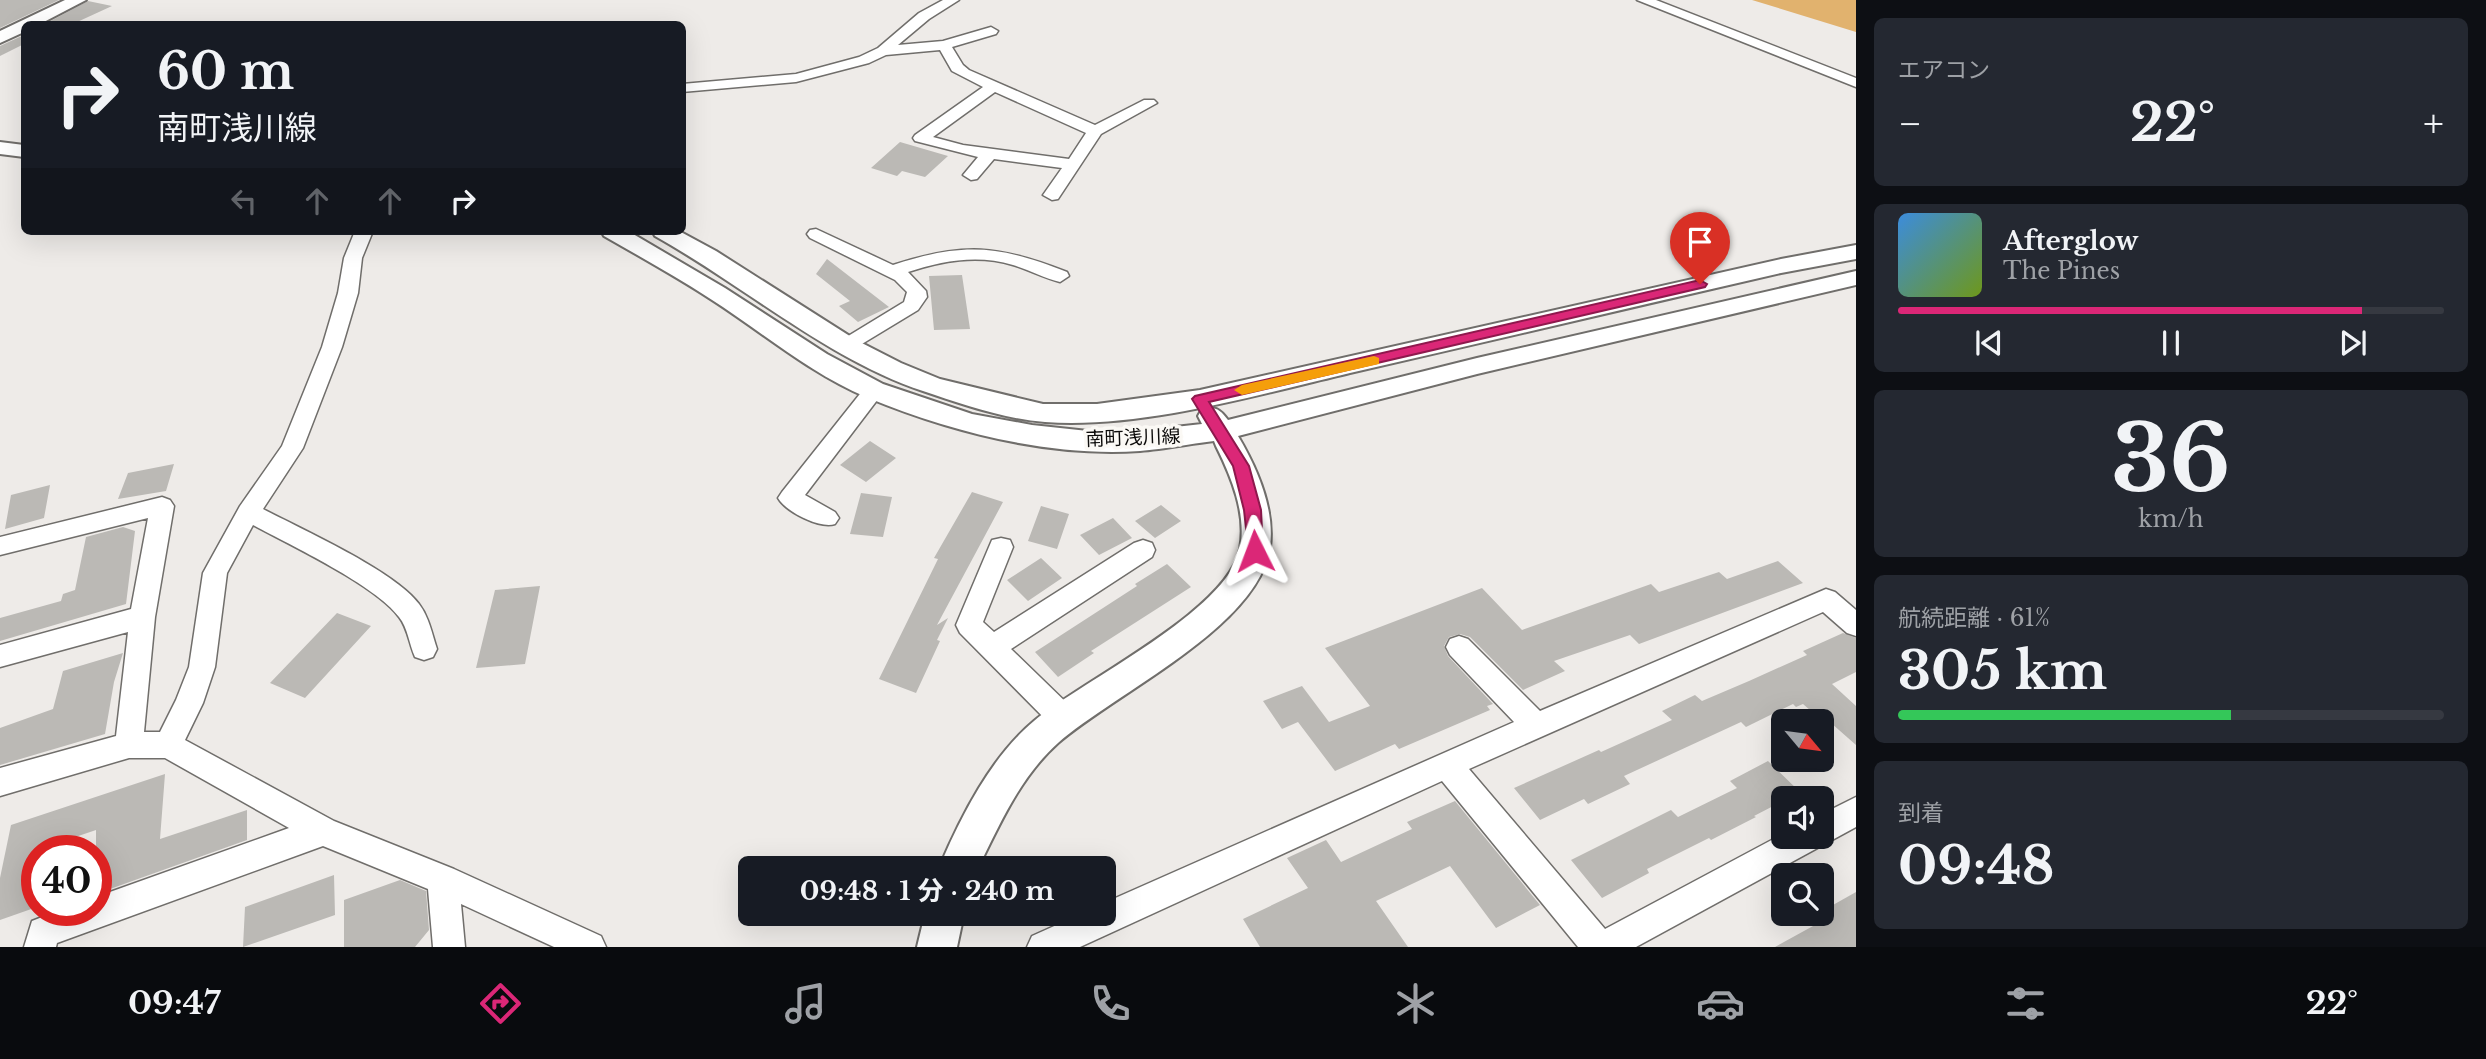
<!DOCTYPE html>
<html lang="ja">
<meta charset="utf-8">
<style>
:root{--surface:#171b24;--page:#242831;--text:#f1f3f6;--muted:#9ea1a6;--line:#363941;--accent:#db2777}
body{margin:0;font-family:"Libre Baskerville","Noto Sans JP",serif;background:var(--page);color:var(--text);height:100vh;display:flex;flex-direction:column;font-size:26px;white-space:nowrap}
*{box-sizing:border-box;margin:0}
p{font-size:23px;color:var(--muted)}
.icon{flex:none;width:38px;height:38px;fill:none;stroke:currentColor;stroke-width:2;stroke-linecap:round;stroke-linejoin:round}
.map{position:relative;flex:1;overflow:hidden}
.drawer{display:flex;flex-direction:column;gap:18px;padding:18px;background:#0d0f14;width:630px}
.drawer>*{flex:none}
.guide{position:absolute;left:21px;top:21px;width:665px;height:214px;border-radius:10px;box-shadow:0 7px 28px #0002;background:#171b24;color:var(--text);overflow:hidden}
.needle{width:46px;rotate:119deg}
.controls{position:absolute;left:1771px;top:709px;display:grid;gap:14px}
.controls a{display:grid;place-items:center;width:63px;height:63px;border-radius:10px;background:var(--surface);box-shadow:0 7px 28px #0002;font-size:35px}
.speed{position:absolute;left:21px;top:835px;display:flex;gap:14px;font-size:35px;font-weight:700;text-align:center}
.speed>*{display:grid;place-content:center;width:91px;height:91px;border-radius:50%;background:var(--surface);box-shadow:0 7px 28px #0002;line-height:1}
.speed .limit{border:10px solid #d22;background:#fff;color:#111}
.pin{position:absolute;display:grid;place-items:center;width:60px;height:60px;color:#fff;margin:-72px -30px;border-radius:50% 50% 50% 0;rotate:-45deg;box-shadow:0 0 7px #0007}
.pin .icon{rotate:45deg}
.me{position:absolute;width:77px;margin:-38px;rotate:357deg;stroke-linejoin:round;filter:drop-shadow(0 0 5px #0008)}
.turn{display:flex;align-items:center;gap:24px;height:147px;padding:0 21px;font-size:32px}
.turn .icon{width:91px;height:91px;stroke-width:2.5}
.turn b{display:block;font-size:49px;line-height:60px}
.lanes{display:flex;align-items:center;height:66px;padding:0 21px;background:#0003;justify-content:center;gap:35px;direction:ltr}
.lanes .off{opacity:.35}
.big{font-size:52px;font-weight:700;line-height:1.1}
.drawer .card{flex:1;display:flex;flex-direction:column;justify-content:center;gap:10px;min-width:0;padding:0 24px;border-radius:10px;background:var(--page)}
.drawer .dial{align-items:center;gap:0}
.dial b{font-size:91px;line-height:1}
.song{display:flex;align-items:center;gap:21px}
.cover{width:84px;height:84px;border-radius:10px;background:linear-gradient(135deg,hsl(210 70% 55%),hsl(80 70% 35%))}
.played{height:7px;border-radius:4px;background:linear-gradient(90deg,var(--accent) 85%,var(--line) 85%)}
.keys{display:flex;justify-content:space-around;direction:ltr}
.heat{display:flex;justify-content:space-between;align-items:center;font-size:38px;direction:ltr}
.charge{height:10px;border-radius:5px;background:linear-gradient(90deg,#34c759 61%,var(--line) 0)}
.trip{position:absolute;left:738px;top:856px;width:378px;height:70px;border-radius:10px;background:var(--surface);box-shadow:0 7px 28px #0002;font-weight:700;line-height:70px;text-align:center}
.menu{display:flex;height:112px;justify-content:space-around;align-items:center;background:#090b0e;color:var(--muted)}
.menu .icon{width:49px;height:49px}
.menu .selected{color:var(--accent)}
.menu b{font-size:32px;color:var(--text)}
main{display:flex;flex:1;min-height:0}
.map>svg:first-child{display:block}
</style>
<main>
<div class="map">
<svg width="1856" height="947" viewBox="0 0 1856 947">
<rect width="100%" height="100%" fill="#eeebe8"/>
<path fill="#e1b26e" d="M 1752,0 L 1856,0 L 1856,32 Z"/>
<path fill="#bbb9b5" d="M 0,0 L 59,0 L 0,28 Z
M 88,1 L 112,6 L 75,23 L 61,21 L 45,24 Z
M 24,35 L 24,44 L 0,56 L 0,46 Z
M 900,142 L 948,156 L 925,177 L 902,171 L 897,176 L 871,168 Z
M 827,259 L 889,307 L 858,322 L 839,306 L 850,301 L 816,274 Z
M 962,275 L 970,329 L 934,330 L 929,276 Z
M 870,441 L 896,458 L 866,482 L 840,465 Z
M 174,464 L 166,491 L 118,499 L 128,473 Z
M 50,485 L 44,518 L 5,529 L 11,495 Z
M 972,492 L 1003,502 L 937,625 L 948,618 L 937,640 L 940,641 L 916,693 L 879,679 L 938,559 L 934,558 Z
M 861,493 L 892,497 L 883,537 L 850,534 Z
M 1161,505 L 1181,521 L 1155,538 L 1135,521 Z
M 1041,506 L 1069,514 L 1057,549 L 1028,541 Z
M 1113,518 L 1132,538 L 1099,555 L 1080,535 Z
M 123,527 L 135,531 L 126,604 L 0,641 L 0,618 L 61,601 L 63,594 L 75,590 L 86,537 Z
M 1041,558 L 1062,578 L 1028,601 L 1007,580 Z
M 1778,561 L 1803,583 L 1639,644 L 1630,635 L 1554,661 L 1565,671 L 1523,690 L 1470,637 L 1460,634 L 1449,637 L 1444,646 L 1448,656 L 1493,704 L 1487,706 L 1490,710 L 1399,749 L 1395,744 L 1335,771 L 1298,722 L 1282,729 L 1263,701 L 1302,686 L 1329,722 L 1370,706 L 1325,648 L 1482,588 L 1522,630 L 1651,584 L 1659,592 L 1719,572 L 1727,579 Z
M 1167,564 L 1191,587 L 1091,651 L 1094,653 L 1058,677 L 1035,652 L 1137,586 L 1135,584 Z
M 540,586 L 525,664 L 476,668 L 495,590 Z
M 337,613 L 371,626 L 305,698 L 270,683 Z
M 1843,633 L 1856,638 L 1856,672 L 1832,684 L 1856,706 L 1856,745 L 1831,723 L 1827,725 L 1803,704 L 1796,707 L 1793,704 L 1746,727 L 1741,722 L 1624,776 L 1630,784 L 1588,804 L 1584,799 L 1540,820 L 1514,788 L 1599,750 L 1601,752 L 1672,720 L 1662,711 L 1695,695 L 1702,701 L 1749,681 L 1807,655 L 1803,651 Z
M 123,653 L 114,682 L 105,734 L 0,765 L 0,728 L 53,709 L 63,671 Z
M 1768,761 L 1800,792 L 1783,798 L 1783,801 L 1754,816 L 1756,817 L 1711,840 L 1709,838 L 1647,869 L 1649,873 L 1602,898 L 1571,860 L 1671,810 L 1678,817 L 1737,788 L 1730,781 Z
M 165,774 L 160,839 L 247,810 L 247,840 L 96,894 L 96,830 L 37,850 L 37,907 L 0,920 L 0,878 L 11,825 Z
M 1455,801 L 1540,905 L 1496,928 L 1450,866 L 1376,901 L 1408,947 L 1260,947 L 1243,919 L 1308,888 L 1287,858 L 1326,840 L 1341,862 L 1412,829 L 1407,822 Z
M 334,875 L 335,915 L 243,947 L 245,907 Z
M 400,880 L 426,891 L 429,930 L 415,947 L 344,947 L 344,900 Z
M 1856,892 L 1856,947 L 1775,947 L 1824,920 L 1817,914 Z"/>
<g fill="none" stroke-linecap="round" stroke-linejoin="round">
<g stroke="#706e6b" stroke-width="3">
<path id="minor" d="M 943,0 L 959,0 L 929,19 L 898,45 L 943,41 L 991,27 L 998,31 L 996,34 L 952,47 L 963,65 L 969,70 L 1095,125 L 1144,100 L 1154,100 L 1157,103 L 1101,134 L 1058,199 L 1052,200 L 1043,195 L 1062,168 L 994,159 L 977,179 L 971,180 L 963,175 L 978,157 L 915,141 L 913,138 L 915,135 L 983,87 L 952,71 L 940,50 L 886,55 L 869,63 L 796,82 L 682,92 L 682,84 L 796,74 L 859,57 L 878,48 L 919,13 ZM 995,92 L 1086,133 L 1069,159 L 963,145 L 933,137 Z
M 1637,0 L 1656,0 L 1856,78 L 1856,87 Z
M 816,229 L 893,265 C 963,242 999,245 1067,272 L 1069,276 L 1060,282 C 1044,278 1029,270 1013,265 C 977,254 942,261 908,272 L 926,291 L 927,297 L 918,310 L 847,353 L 840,351 L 837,346 L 840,341 L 904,302 L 907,292 L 895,280 L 810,238 L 807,234 L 810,230 Z
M 355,231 L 373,231 L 362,258 L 358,293 L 342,347 L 303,448 L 263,509 C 301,529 395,571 419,604 C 429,617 432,634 437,649 L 433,657 L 424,660 L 415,657 C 409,644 408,628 399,617 C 375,585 290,545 253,525 L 227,573 L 215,667 L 203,703 L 185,740 L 334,821 L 454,869 L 601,936 L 606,947 L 554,947 L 461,904 L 465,947 L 433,947 L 428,889 L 323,846 L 57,943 L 56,947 L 24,947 L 32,921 L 60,910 L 96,910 L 96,897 L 289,828 L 165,758 L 129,758 L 0,796 L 0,768 L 116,736 L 128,632 L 0,667 L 0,645 L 131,609 L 148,518 L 0,555 L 0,537 L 162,497 L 170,500 L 174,506 L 155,617 L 144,732 L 160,732 L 176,700 L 189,667 L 203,573 L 240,506 L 282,446 L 322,347 L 338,293 L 344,258 Z
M 874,383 L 881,385 L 885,390 L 881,395 L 805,495 L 835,512 L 839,518 L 835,524 C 820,529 786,512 778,498 L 782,492 L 867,385 Z
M 1001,538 L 1010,540 L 1013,547 L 983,622 L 994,632 L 1134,543 L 1143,540 L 1152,543 L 1155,550 L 1152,557 L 1011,649 L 1074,710 L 1078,719 L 1074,728 L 1064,731 L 1054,728 L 960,633 L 956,625 L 989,547 L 992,540 Z
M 1826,589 L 1835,592 L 1856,610 L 1856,636 L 1847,633 L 1823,612 L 1469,769 L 1605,929 L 1783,834 L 1783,836 L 1822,836 L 1822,814 L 1856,797 L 1856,827 L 1636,947 L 1578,947 L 1442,781 L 1080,947 L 1027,947 L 1032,936 L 1081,914 L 1104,914 L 1104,903 L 1514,722 L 1450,655 L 1446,647 L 1450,639 L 1459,636 L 1468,639 L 1540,711 Z"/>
</g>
<g stroke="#706e6b" stroke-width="4">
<path id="tertiary" d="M 65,0 L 86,0 L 40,24 L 24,24 L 24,32 L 0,43 L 0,31 Z
M 0,142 L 24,145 L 24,157 L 0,154 Z
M 601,231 L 628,231 L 725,288 L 827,354 L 883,384 L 972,414 L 1032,425 L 1088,431 L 1139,431 L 1202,424 L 1198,416 L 1202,409 C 1215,406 1220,409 1228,420 L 1477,358 L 1856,271 L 1856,285 L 1477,374 L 1238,436 C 1257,468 1275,509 1270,547 C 1259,627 1115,693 1058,743 C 1020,777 1000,824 978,868 L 939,868 C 961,816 991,757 1034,721 C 1083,680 1228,611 1240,549 C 1247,514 1231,476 1216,446 L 1214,441 C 1189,444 1165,449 1140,451 C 1048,457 951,432 866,397 C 809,373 761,331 709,298 C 675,276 639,256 604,236 Z
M 652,231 L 679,231 L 716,251 L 856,340 L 901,363 L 940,379 L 1043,404 L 1097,404 L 1200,390 L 1781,259 L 1856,245 L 1856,259 L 1781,273 C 1637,306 1494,340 1350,373 C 1257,395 1141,429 1045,422 C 1005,419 961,404 923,391 C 829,360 743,285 655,236 Z
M 925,914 L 964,914 L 957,947 L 917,947 Z"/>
</g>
<use href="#minor" fill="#fff" fill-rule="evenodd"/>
<use href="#tertiary" fill="#fff" fill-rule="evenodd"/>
</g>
<path fill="#db2777" stroke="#8e194d" stroke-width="2" d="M 1700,280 L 1707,284 L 1705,287 L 1209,402 L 1249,466 L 1261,510 L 1263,551 L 1261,556 L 1249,556 L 1244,510 L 1233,466 L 1192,399 L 1195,396 Z"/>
<path fill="#f59e0b" d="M 1374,356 L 1379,358 L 1379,364 L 1242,395 L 1234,390 L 1242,385 Z"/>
<g text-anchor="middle" stroke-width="7" stroke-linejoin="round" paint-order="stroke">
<g font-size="19" fill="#0d0c0b" stroke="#fbf9f5">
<text transform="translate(1133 437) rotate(-2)" y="7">南町浅川線</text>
</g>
</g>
</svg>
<div class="controls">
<a><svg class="needle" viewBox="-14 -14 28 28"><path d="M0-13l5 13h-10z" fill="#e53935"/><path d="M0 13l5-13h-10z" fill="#9ea1a6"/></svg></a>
<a><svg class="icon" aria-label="sound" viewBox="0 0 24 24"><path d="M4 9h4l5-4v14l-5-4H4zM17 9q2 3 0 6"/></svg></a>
<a><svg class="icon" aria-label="search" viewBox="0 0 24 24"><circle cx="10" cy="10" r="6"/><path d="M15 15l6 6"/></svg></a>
</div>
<div class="speed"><div class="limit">40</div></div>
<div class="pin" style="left:1700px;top:284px;background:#d93025"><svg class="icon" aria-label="arrive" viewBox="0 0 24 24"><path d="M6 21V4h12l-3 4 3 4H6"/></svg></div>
<svg class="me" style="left:1255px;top:551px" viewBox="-20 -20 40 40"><path d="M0-17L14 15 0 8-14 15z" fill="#db2777" stroke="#fff" stroke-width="4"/></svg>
<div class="trip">09:48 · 1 分 · 240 m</div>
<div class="guide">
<div class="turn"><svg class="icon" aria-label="right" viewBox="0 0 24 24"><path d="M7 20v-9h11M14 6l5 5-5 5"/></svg><div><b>60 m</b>南町浅川線</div></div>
<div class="lanes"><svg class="icon off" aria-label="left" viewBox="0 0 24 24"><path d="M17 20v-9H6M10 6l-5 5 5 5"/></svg><svg class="icon off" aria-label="ahead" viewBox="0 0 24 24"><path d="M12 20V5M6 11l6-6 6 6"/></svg><svg class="icon off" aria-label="ahead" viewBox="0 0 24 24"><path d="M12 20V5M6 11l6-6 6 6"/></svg><svg class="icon" aria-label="right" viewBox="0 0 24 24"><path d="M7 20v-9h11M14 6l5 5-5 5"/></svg></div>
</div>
</div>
<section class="drawer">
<div class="card"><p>エアコン</p>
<div class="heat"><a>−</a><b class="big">22°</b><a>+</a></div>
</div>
<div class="card">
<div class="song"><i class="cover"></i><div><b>Afterglow</b><p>The Pines</p></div></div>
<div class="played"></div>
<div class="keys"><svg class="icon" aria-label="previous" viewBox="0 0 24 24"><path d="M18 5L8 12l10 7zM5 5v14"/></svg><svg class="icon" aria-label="pause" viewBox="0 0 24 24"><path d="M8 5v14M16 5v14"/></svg><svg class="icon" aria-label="next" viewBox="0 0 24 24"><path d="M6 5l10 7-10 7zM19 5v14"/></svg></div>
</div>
<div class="card dial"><b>36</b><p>km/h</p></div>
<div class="card"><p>航続距離 · 61%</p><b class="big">305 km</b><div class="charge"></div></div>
<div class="card"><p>到着</p><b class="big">09:48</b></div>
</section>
</main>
<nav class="menu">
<b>09:47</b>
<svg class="icon selected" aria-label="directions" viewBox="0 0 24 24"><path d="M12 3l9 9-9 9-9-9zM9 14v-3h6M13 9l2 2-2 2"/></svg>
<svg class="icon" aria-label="music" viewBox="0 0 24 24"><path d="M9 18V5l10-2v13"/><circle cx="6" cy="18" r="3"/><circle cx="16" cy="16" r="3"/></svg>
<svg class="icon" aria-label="phone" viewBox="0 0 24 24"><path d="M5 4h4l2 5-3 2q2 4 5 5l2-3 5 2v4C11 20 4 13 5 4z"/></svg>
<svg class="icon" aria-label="climate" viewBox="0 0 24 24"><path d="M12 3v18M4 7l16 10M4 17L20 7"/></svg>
<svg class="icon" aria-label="car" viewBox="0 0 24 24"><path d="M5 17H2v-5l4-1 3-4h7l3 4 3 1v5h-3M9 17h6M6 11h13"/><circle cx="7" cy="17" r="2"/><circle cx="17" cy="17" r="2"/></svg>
<svg class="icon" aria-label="filters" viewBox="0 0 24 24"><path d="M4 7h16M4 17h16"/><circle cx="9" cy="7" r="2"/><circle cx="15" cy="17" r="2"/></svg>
<b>22°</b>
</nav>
